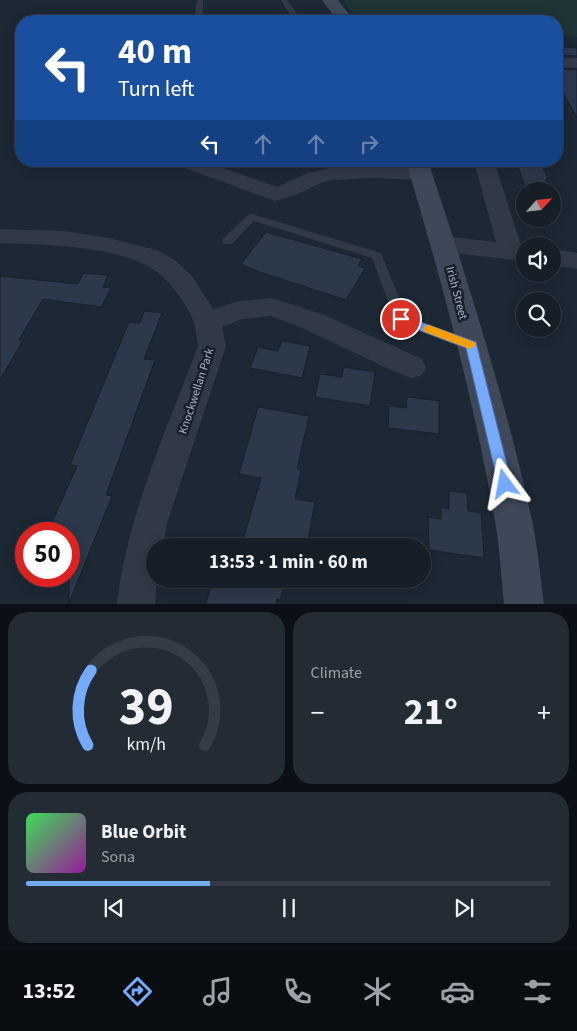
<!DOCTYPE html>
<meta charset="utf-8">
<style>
:root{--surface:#161e28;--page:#232b34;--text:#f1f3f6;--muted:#9ea2a8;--line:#353c45;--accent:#75aafd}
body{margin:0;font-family:"Source Sans 3",sans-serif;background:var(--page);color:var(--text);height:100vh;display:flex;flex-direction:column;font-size:19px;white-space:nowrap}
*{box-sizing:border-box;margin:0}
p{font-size:16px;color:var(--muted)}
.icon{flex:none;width:28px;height:28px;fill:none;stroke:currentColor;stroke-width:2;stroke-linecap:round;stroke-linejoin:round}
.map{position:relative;height:604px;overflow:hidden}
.side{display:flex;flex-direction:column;gap:8px;padding:8px;background:#0c1016;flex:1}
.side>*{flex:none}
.hud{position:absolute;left:15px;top:15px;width:548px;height:152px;border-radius:20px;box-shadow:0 2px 12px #0003,0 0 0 1px var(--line);background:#1a4fa0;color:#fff;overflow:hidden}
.needle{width:32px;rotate:63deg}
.controls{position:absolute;left:516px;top:182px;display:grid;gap:10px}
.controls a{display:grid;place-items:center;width:45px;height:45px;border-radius:50%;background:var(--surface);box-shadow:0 2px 12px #0003,0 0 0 1px var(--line);font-size:25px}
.speed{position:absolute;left:15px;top:522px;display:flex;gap:10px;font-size:25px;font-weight:700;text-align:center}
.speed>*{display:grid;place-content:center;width:65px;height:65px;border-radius:50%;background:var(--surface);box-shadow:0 2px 12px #0003,0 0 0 1px var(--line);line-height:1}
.speed .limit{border:8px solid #d22;background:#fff;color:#111}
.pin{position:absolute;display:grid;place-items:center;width:42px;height:42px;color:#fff;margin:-21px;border:2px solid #fff;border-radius:50%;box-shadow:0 1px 5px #0007}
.me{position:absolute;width:55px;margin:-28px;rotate:347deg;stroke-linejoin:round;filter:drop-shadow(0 0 4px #0008)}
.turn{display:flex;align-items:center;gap:18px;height:105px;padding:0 20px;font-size:22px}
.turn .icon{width:65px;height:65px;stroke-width:2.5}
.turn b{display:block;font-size:35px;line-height:42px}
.lanes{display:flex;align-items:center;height:48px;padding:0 20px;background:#0003;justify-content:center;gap:25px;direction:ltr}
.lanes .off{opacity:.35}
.big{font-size:38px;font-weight:700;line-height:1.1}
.side .widget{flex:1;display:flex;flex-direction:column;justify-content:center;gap:8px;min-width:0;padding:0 18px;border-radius:20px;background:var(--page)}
.side .dial{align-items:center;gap:0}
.dial svg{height:130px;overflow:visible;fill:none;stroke:var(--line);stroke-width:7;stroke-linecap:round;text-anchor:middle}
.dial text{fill:var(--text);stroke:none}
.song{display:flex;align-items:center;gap:15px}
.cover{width:60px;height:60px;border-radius:8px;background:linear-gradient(135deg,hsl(130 70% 55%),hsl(300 70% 35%))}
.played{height:5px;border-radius:2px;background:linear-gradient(90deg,var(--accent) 35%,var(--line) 35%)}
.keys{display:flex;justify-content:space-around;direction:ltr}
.heat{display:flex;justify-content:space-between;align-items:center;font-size:28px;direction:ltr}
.side .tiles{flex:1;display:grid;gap:8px;grid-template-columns:1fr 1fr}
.widget:last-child{grid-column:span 2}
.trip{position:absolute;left:146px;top:538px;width:285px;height:50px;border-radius:25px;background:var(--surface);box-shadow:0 2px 12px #0003,0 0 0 1px var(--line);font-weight:700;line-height:50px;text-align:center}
.dock{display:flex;height:80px;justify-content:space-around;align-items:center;background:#090c10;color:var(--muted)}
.dock .icon{width:35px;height:35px}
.dock .current{color:var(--accent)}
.dock b{font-size:22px;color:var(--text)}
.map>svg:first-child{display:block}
</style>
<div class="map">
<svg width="577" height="604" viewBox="0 0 577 604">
<rect width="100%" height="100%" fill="#1d2835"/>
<path fill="#1f3437" d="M 343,0 L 577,0 L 577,37 L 556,35 L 556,21 L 452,21 L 434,17 L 417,18 L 411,21 L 365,21 L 357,19 Z"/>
<path fill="#2c394a" stroke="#18212c" d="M 556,46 L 577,48 L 577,56 L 556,55 Z
M 556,69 L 577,70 L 577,118 L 556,80 Z
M 516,161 L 541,161 L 548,180 L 545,180 L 550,191 L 527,191 Z
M 266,232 L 362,259 L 358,266 L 365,268 L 346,300 L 257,271 L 241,264 Z
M 83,273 L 108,275 L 103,287 L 111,288 L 101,307 L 43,299 L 19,340 L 23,340 L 0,380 L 0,276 L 78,284 Z
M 144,311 L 162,313 L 144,359 L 155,360 L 106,495 L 112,496 L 69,603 L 69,534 L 47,534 L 77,466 L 70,465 L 129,322 L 140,323 Z
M 282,341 L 310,346 L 302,378 L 250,368 L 258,347 L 278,351 Z
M 344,367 L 375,372 L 370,406 L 315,397 L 320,374 L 342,377 Z
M 407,397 L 439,401 L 439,434 L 388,428 L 389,406 L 406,408 Z
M 258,407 L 309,416 L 297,469 L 301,470 L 295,499 L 315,502 L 307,546 L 275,546 L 243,540 L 261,478 L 239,474 Z
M 449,491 L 467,493 L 468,511 L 481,513 L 484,558 L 429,550 L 428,517 L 441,519 L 441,507 L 449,509 Z
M 213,579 L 298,579 L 296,587 L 284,585 L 280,600 L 277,599 L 276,604 L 206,604 Z"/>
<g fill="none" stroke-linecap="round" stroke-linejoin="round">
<path fill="#313946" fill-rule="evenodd" d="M 197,0 L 203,0 L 203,13 L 210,19 L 292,18 L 281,0 L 287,0 L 302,21 L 203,21 L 195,13 Z
M 252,214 L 381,253 L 406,316 L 476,343 L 478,346 L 476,349 L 466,349 L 396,322 L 372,258 L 254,221 L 232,244 L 224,244 L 222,241 L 224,238 L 248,215 Z"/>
<path fill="#313946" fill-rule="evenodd" d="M 556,57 L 577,58 L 577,68 L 556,67 Z
M 173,161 L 203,161 L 277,187 L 308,173 L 333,167 L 372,166 L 422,168 L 430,169 L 433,174 L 430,179 L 422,180 L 372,178 L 333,180 L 323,182 L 295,195 L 275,201 L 176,165 Z
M 474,161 L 494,161 L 521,245 L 529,246 L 525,246 L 525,261 L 443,252 L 435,249 L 431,244 L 435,239 L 443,236 L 496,242 Z
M 0,229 L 64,231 L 109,238 L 156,250 L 175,260 L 192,276 L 213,309 L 239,301 L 272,298 L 322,314 L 422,359 L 426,367 L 422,375 L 412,378 L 402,375 L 302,328 L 271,316 L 242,319 L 222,327 L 226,346 L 167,523 L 163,546 L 155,546 L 155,579 L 157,579 L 155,604 L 117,604 C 127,515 167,429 198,346 C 197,339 196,331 194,323 C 189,307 170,281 156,271 C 117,245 46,245 0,243 Z
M 552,249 L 577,253 L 577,269 L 552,265 Z"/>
<path fill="#3e4859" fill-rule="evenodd" d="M 322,0 L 338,0 L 354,21 L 338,21 Z
M 406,161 L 428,161 C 467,279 506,400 532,521 C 538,548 540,576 544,604 L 504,604 C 501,576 500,548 495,521 C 474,399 441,279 406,161 Z"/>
</g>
<path fill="#75aafd" stroke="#4c6ea4" d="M 401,315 L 476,342 L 512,484 L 510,488 L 505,490 L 500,488 L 498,484 L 466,348 L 397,322 L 396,319 L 397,316 Z"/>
<path fill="#f59e0b" d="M 429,325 L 474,342 L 476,345 L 470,349 L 425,332 L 423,329 L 425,326 Z"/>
<g text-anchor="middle" stroke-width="5" stroke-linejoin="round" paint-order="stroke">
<g font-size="12" fill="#aab4c4" stroke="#171f2a">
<text transform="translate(457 293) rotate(75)" y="4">Irish Street</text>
<text transform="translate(196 391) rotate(-72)" y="4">Knockwellan Park</text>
</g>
</g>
</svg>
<div class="controls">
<a><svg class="needle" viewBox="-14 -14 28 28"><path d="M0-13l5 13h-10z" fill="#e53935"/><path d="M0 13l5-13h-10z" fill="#9ea2a8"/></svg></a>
<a><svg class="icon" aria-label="sound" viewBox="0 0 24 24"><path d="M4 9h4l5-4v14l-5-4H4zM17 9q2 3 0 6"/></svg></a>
<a><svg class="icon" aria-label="search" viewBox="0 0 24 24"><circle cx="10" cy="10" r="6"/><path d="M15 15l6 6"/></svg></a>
</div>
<div class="speed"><div class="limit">50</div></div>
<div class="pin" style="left:401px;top:319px;background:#d93025"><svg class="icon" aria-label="arrive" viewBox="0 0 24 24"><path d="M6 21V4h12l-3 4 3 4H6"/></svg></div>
<svg class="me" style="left:505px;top:484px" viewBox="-20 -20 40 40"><path d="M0-17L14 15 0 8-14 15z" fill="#75aafd" stroke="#fff" stroke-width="4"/></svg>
<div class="trip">13:53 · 1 min · 60 m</div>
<div class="hud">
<div class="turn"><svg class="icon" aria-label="left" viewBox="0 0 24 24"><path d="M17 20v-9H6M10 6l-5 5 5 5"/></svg><div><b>40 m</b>Turn left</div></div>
<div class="lanes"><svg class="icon" aria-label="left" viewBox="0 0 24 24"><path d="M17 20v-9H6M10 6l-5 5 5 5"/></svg><svg class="icon off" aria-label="ahead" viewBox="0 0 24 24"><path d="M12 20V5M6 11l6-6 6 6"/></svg><svg class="icon off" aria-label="ahead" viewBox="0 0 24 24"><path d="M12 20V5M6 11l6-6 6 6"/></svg><svg class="icon off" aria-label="right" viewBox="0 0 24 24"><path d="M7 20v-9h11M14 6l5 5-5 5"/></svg></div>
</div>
</div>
<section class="side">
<div class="tiles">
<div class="widget dial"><svg viewBox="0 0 100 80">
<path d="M14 69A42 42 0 1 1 86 69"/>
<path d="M14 69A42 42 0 0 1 16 23" stroke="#75aafd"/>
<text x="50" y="56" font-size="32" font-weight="700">39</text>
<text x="50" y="72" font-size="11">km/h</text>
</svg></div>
<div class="widget"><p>Climate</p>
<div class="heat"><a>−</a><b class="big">21°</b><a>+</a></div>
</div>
<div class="widget">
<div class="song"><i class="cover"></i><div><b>Blue Orbit</b><p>Sona</p></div></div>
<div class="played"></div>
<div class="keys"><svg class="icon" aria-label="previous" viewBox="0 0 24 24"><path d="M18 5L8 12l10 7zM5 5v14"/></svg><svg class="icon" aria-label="pause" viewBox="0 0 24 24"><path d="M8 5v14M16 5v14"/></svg><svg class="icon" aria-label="next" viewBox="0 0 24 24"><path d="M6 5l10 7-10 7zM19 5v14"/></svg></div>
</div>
</div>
</section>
<nav class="dock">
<b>13:52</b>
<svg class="icon current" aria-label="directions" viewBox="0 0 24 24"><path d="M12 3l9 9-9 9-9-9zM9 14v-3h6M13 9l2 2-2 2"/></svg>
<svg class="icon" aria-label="music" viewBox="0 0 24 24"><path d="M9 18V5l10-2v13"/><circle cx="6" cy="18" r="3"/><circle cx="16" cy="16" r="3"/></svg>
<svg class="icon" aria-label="phone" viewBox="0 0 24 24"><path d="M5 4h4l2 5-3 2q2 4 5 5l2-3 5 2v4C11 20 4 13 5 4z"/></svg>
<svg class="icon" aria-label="climate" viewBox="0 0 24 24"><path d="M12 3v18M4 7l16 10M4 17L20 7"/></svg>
<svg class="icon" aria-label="car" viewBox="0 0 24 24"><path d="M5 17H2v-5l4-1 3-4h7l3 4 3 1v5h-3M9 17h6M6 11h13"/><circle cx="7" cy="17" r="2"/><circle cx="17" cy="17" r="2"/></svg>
<svg class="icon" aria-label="filters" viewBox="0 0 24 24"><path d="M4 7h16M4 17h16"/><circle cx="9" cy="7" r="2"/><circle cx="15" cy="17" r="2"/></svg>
</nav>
